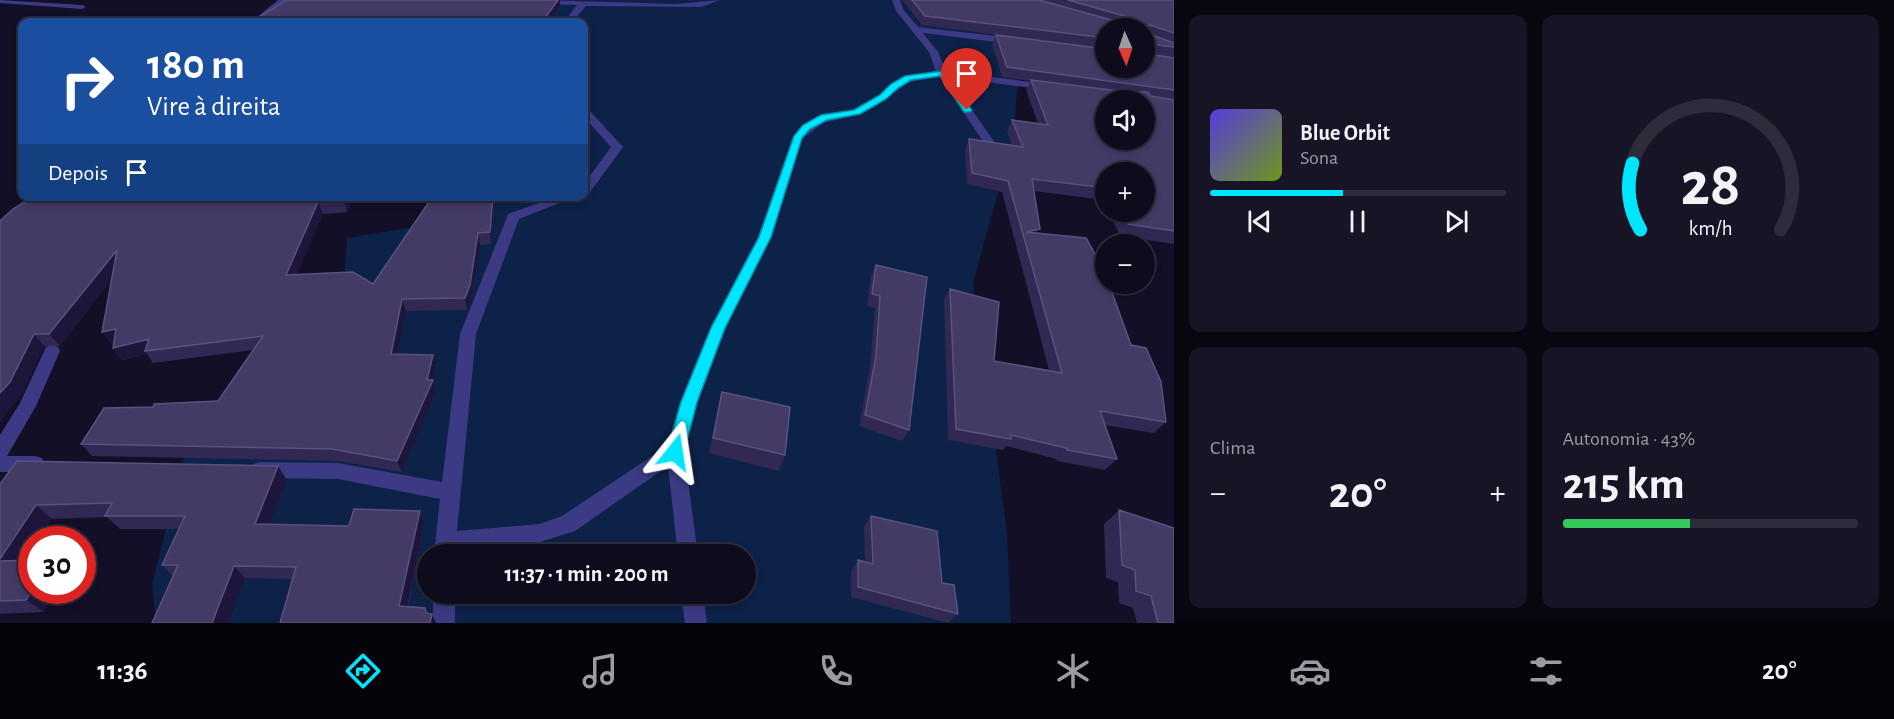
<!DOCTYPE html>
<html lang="pt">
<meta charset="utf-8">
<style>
:root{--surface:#0e0b1c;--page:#171425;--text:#f1f3f6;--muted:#9b9ba3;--line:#2e2b3b;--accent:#00e5ff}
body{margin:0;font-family:"Alegreya Sans",sans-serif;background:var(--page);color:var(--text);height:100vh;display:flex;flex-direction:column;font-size:22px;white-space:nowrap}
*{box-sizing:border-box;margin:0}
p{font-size:20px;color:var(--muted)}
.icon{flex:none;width:33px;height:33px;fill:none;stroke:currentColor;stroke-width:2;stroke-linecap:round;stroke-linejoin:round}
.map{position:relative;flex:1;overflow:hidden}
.side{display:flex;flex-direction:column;gap:15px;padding:15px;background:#08060f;width:720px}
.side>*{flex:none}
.guide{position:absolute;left:18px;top:18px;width:570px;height:183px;border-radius:12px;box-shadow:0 3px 9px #0003,0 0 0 2px var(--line);background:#1a4fa0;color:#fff;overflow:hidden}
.needle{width:39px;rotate:177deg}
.controls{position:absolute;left:1095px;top:18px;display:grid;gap:12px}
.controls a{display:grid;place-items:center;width:60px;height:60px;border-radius:50%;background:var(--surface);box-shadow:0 3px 9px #0003,0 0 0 2px var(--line);font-size:30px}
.speed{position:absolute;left:18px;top:526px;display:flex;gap:12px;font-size:30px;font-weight:700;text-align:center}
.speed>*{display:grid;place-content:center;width:78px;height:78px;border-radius:50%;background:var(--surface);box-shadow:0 3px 9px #0003,0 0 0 2px var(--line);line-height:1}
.speed .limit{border:9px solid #d22;background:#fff;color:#111}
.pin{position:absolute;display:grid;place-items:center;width:51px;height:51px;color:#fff;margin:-62px -26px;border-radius:50% 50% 50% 0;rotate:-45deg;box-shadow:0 0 6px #0007}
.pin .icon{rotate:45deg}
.me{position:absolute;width:66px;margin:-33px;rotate:15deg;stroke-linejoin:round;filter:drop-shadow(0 0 4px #0008)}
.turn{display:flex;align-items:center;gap:21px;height:126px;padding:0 30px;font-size:27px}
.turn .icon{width:78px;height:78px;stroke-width:2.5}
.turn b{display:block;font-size:42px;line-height:51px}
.then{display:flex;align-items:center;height:57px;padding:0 30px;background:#0003;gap:12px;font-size:22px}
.big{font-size:45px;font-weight:700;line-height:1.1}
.side .tile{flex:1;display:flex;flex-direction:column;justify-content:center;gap:9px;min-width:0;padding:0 21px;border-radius:12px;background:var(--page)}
.side .dial{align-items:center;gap:0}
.dial svg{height:156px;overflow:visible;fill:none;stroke:var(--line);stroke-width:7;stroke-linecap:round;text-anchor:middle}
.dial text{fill:var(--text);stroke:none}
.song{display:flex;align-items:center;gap:18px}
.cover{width:72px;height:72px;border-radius:9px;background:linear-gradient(135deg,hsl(250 70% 55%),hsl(80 70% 35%))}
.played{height:6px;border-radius:3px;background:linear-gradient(90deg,var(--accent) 45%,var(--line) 45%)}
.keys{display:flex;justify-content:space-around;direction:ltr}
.heat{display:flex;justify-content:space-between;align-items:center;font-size:33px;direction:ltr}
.charge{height:9px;border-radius:4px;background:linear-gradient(90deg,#34c759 43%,var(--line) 0)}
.side .tiles{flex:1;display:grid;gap:15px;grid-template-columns:repeat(2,1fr)}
.trip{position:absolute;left:417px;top:544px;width:339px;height:60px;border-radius:30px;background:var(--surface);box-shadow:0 3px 9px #0003,0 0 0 2px var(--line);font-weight:700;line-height:60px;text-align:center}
.tabs{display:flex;height:96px;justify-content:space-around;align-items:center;background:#06040b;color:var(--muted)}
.tabs .icon{width:42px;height:42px}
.tabs .current{color:var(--accent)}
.tabs b{font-size:27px;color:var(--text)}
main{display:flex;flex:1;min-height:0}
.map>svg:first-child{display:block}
</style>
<main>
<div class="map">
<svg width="1174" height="623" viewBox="0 0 1174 623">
<rect width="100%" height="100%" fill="#130f26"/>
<path fill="#0c2248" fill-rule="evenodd" d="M 507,0 L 992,0 L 997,5 L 1019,68 L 1013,138 L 973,283 L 1007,532 L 1011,623 L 156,623 L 152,585 L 190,431 L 337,379 L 347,238 L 433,224 L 437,197 L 584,196 L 584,22 L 500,22 ZM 428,555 L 746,555 L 746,594 L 428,594 Z"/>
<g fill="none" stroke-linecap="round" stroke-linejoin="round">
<path fill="#3d3a85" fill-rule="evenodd" d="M 0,0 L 82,5 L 86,7 L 82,9 L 0,3 Z
M 278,0 L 287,0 L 260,22 L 251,22 Z
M 539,0 L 676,4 L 720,0 L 701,7 L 586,6 L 572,22 L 564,22 L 577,5 L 541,4 L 537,2 Z
M 892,0 L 900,0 L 903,9 L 918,27 L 1013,38 L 1017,41 L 1013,44 L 923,33 L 938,52 L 946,71 L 1047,84 L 1052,87 L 1047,90 L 949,77 L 998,147 L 992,150 L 988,149 L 940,77 L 909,82 L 875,107 L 853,116 L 823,123 L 802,139 L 772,237 L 726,328 L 698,402 L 684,451 L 698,555 L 678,555 L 668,466 L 575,531 L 540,542 L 455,551 L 454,555 L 434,555 L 440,499 L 338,479 L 260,478 L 253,476 L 251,470 L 253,464 L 260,462 L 338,463 L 442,482 L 460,334 L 507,217 L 508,214 L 558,196 L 577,196 L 519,219 L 476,334 L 457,531 L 540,524 L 562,516 L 667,446 L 680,402 L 710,328 L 758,237 L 793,136 L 816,119 L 847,112 L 868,103 L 902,78 L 936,71 L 929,52 L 896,11 Z
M 584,108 L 588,109 L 623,147 L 588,195 L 584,196 L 584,184 L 611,147 L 584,117 Z
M 52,345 L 58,347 L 60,351 L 36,406 L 7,456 L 35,456 L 42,458 L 44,464 L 42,470 L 35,472 L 0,472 L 0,435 L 20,403 L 46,347 Z
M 433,594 L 455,594 L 455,623 L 433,623 Z
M 681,594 L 703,594 L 707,623 L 685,623 Z"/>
</g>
<path fill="#312854" d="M 902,0 L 1174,0 L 1174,244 L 1120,236 L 1109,212 L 1144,212 L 1106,172 L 1106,203 L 1104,200 L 1034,191 L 1040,229 L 1037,233 L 1131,345 L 1166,422 L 1154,433 L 1104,425 L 1117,459 L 1105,470 L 1057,461 L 1056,459 L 1006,446 L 1003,450 L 948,440 L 944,300 L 950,289 L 994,361 L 1049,370 L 1002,192 L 967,184 L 965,150 L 969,139 L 1012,146 L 1007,131 L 1012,120 L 1038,123 L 1026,90 L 1031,81 L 1002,77 L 992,44 L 996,35 L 1144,68 L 1106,28 L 1106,49 L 922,25 Z
M 560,7 L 549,22 L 255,22 Z
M 352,196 L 347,212 L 323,214 L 297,274 L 373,284 L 433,196 L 495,196 L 491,244 L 480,245 L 472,297 L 467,310 L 406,311 L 397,354 L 433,355 L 436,367 L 433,381 L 436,392 L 402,472 L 338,461 L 92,456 L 81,444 L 153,407 L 218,401 L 253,350 L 153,363 L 147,354 L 122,360 L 113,348 L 114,344 L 111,344 L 112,279 L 60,346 L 44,346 L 22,394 L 0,421 L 0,221 Z
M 876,265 L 909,430 L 902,441 L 859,426 L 870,367 L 875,308 L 867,306 L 871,276 Z
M 722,392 L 785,455 L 779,471 L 709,453 Z
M 287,480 L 270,524 L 349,526 L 420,511 L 424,524 L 408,606 L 425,608 L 428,613 L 432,614 L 436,623 L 280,623 L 292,579 L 245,578 L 229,623 L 152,623 L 173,576 L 162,565 L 179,529 L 120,529 L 107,517 L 52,519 L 26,560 L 32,591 L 55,591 L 44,612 L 0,614 L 0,484 Z
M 1119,510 L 1174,623 L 1137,623 L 1133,608 L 1119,603 L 1118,582 L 1106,578 L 1104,524 Z
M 871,516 L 942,583 L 958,614 L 948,623 L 851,597 L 851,571 L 858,560 L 865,562 L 864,526 Z"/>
<path fill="#1d163a" d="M 558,0 L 560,0 L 560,7 L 549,22 L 545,22 L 545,18 Z
M 345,196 L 352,196 L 347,212 L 344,201 Z
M 493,196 L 495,196 L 491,244 L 490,232 Z
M 318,202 L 323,214 L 292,286 L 286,275 Z
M 1040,229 L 1033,240 L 1026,232 Z
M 478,233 L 480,245 L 472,297 L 467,310 L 465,298 Z
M 117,250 L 125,262 L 60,346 L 49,334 Z
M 402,299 L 406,311 L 395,366 L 391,354 Z
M 116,329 L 125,341 L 111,344 L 102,332 Z
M 34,334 L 44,346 L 22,394 L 0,421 L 0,393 Z
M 149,339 L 145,351 L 147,354 L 122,360 L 113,348 Z
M 433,355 L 436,367 L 433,381 L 436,392 L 402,472 L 397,461 L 427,380 Z
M 278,466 L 287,480 L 265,537 L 255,524 Z
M 36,505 L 52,519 L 38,540 L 32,540 L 32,551 L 17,574 L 0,562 L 0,559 Z
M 420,511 L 424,524 L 405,617 L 399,606 Z
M 234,566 L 245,578 L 229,623 L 212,623 Z
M 32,591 L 55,591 L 44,612 L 26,600 Z
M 425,608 L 431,620 L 432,614 L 436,623 L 430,623 L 426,613 Z"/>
<path fill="#433a66" stroke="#5a527e" stroke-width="1.5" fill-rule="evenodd" d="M 287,0 L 558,0 L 545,18 L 533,17 L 530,22 L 255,22 L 264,14 Z
M 912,0 L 1039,0 L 1115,21 L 1130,19 L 1128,17 L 1068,0 L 1174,0 L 1174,33 L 1150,25 L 1147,27 L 1149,34 L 1174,43 L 1174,47 L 1150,44 L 1148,46 L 1148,54 L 1174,58 L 1174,90 L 1007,67 L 996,35 L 1106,49 L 1106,68 L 1144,68 L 1144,28 L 1106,28 L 1106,38 L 925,16 Z
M 1031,80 L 1127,92 L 1148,92 L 1150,96 L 1174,100 L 1174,231 L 1128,224 L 1122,212 L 1144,212 L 1144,172 L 1106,172 L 1106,188 L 1032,179 L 1040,229 L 1026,232 L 1086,238 L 1104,270 L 1106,274 L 1106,284 L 1109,284 L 1131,345 L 1146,348 L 1161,382 L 1166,422 L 1100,411 L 1117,459 L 1067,450 L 1066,448 L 1011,435 L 1011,439 L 956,429 L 950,289 L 999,302 L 994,361 L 1062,373 L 1008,181 L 972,173 L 969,139 L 1023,147 L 1012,120 L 1048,125 ZM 1106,100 L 1144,100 L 1144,140 L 1106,140 Z
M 34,196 L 345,196 L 344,201 L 318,202 L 286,275 L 353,272 L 373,284 L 433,196 L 493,196 L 490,232 L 478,233 L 470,285 L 465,298 L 402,299 L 391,354 L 433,355 L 427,380 L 433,380 L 397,461 L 332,449 L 81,444 L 104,408 L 153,407 L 154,404 L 218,401 L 263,336 L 145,351 L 149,339 L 113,348 L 116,329 L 102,332 L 117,250 L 49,334 L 34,334 L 10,382 L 0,393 L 0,221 L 13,209 Z
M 876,265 L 927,277 L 909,430 L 865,415 L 876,356 L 880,296 L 872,294 Z
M 722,392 L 790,407 L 785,455 L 713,438 Z
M 17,461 L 278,466 L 255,524 L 349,526 L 354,509 L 420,511 L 399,606 L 425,608 L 426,613 L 432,614 L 430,623 L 280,623 L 296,567 L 234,566 L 212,623 L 152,623 L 178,565 L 162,565 L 185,516 L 105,516 L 112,503 L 36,505 L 0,559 L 0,484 Z
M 1119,510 L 1174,528 L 1174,623 L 1158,623 L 1151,596 L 1136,591 L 1135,570 L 1122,565 Z
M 871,516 L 937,531 L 942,583 L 954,585 L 958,614 L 858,587 L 858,560 L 873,564 Z
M 32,560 L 32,591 L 26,600 L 0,601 L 0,561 Z"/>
<path fill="#00e5ff" stroke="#0095a6" stroke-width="1.5" d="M 942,71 L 945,72 L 972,110 L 970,112 L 964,112 L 940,76 L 911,80 L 898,88 L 886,99 L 860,114 L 827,120 L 810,129 L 802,138 L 771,237 L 725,328 L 697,402 L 684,452 L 681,457 L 675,459 L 669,457 L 667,452 L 681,402 L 711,328 L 759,237 L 794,136 L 803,125 L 821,115 L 854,110 L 880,95 L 891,84 L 905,76 Z"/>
</svg>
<div class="controls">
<a><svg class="needle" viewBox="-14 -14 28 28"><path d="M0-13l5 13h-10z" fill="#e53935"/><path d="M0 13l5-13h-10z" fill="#9b9ba3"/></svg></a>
<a><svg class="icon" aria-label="sound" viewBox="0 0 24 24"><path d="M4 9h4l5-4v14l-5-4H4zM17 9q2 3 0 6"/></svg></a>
<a>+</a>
<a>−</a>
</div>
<div class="speed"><div class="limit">30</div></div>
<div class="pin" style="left:967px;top:110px;background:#d93025"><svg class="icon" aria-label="arrive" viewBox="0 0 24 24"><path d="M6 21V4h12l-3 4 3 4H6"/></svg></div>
<svg class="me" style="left:675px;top:452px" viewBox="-20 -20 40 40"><path d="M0-17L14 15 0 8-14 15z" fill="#00e5ff" stroke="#fff" stroke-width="4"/></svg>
<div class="trip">11:37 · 1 min · 200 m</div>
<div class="guide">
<div class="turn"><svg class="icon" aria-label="right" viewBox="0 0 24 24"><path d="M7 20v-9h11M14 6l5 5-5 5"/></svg><div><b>180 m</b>Vire à direita</div></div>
<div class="then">Depois<svg class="icon" aria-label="arrive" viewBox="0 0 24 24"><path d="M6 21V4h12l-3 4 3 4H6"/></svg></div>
</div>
</div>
<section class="side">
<div class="tiles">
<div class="tile">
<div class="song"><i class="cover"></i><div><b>Blue Orbit</b><p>Sona</p></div></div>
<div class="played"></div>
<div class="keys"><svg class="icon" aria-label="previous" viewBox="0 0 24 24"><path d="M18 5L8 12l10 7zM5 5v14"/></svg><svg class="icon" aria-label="pause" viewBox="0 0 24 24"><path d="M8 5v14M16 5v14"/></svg><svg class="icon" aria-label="next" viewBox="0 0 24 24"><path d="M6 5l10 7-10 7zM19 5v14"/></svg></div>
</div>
<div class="tile dial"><svg viewBox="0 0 100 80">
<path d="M14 69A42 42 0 1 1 86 69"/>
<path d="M14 69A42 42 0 0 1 10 35" stroke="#00e5ff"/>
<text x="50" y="56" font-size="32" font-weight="700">28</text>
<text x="50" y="72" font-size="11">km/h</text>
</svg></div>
<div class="tile"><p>Clima</p>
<div class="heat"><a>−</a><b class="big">20°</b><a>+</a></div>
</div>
<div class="tile"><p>Autonomia · 43%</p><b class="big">215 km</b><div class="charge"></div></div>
</div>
</section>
</main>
<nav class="tabs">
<b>11:36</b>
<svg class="icon current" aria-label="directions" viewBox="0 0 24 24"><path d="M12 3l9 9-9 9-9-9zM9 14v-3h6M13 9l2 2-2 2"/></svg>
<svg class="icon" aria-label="music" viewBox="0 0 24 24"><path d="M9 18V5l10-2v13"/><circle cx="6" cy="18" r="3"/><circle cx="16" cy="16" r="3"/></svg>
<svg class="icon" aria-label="phone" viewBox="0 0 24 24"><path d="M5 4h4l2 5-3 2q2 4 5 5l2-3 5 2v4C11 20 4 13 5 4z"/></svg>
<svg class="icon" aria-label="climate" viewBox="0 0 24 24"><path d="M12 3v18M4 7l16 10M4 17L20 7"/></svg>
<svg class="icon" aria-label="car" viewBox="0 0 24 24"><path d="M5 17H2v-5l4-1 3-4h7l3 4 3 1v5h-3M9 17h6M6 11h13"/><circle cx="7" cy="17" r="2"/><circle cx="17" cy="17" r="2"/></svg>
<svg class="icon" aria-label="filters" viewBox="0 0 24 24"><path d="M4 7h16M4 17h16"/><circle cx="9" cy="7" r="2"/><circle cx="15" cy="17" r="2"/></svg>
<b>20°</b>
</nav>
